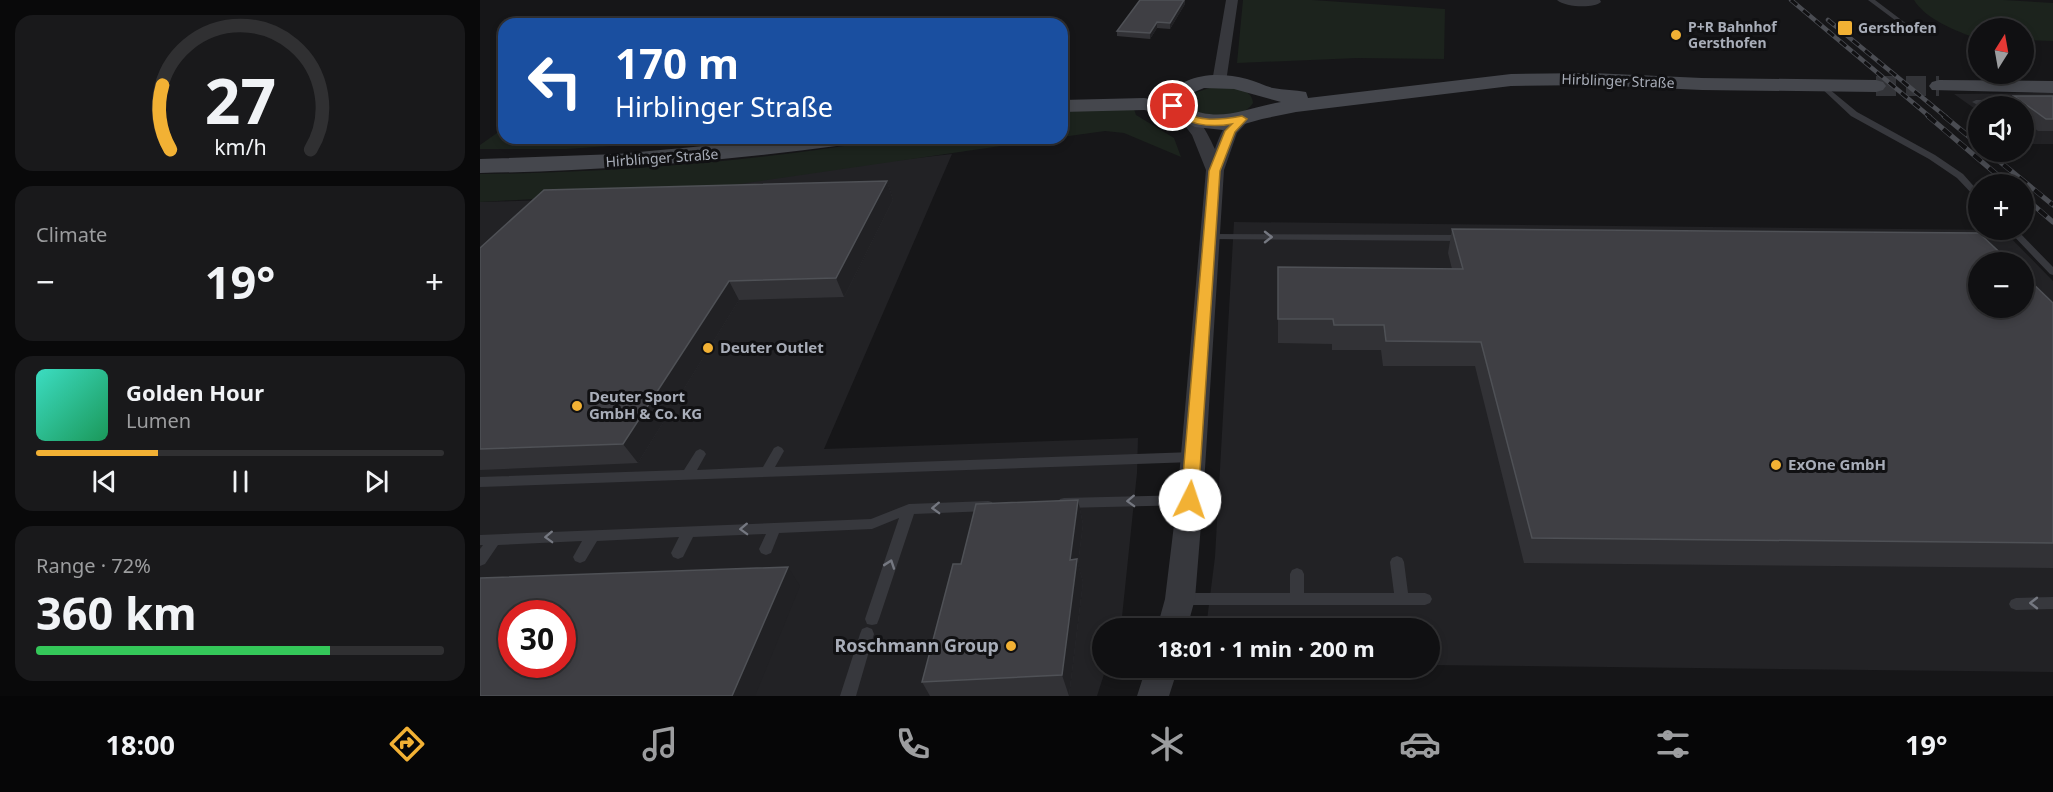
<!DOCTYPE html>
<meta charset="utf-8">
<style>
:root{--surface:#101012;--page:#19191b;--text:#f1f3f6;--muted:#9c9d9f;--line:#303032;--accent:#f2b134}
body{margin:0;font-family:"Noto Sans",sans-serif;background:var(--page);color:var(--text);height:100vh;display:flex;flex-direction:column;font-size:22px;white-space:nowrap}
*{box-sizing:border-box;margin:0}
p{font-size:20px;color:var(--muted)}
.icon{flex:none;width:33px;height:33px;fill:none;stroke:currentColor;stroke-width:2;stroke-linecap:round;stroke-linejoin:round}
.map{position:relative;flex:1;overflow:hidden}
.side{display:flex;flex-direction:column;gap:15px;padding:15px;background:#09090a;width:480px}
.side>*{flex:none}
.banner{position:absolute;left:18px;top:18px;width:570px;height:126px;border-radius:18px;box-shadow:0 3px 9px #0003,0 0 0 2px var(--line);background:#1a4fa0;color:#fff;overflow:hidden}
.needle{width:39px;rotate:11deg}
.tools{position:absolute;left:1488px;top:18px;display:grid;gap:12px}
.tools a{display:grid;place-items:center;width:66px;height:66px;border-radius:50%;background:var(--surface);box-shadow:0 3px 9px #0003,0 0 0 2px var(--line);font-size:30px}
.speed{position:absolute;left:18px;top:600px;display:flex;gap:12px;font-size:30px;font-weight:700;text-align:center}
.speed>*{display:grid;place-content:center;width:78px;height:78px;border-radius:50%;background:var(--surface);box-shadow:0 3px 9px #0003,0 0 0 2px var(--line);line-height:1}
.speed .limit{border:9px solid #d22;background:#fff;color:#111}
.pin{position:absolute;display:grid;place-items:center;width:51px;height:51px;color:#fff;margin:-26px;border:3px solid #fff;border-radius:50%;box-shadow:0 2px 6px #0007}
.me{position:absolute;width:66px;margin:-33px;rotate:4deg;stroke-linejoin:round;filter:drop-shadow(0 0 4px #0008)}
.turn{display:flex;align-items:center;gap:21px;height:126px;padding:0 18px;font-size:27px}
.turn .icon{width:78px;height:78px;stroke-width:2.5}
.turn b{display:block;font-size:42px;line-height:51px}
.big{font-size:45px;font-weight:700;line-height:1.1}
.side .widget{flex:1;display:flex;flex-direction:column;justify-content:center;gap:9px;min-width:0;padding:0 21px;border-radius:18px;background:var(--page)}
.side .dial{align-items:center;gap:0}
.dial svg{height:156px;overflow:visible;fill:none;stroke:var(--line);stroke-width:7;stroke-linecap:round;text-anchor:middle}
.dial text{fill:var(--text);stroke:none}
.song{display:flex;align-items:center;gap:18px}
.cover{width:72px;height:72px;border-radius:9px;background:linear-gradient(135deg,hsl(170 70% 55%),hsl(150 70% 35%))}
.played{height:6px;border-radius:3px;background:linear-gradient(90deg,var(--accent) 30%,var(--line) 30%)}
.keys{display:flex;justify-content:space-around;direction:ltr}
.heat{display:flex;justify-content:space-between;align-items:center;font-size:33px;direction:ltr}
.charge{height:9px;border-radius:4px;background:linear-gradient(90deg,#34c759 72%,var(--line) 0)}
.trip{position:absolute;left:612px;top:618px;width:348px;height:60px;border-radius:30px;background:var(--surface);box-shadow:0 3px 9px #0003,0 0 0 2px var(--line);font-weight:700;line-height:60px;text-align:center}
.menu{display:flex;height:96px;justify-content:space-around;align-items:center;background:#060607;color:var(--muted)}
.menu .icon{width:42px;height:42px}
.menu .selected{color:var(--accent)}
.menu b{font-size:27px;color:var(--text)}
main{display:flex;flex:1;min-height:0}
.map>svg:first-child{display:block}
</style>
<main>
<section class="side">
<div class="widget dial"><svg viewBox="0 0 100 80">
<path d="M14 69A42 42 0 1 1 86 69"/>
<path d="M14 69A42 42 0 0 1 10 36" stroke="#f2b134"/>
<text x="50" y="56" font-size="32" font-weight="700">27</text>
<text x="50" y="72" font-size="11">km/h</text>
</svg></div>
<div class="widget"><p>Climate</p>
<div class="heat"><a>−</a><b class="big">19°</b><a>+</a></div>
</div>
<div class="widget">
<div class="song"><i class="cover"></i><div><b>Golden Hour</b><p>Lumen</p></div></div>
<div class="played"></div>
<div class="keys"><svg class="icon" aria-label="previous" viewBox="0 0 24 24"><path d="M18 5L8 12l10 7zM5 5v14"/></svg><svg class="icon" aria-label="pause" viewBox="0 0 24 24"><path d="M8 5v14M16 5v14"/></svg><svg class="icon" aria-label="next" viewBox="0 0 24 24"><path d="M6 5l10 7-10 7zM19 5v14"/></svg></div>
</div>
<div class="widget"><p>Range · 72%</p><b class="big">360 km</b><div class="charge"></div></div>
</section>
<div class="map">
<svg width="1573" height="696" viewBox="0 0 1573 696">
<rect width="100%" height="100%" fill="#161618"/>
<path fill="#222225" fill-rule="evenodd" d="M 1573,93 L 1573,144 L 1544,144 L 1544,106 L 1498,106 L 1498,111 L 1474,94 Z
M 472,154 L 344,449 L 658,438 L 657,473 L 642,617 L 638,628 L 622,628 L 622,668 L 626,668 L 617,696 L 0,696 L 0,202 L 72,200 ZM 32,614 L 82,614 L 82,664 L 32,664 Z
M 754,222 L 1523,230 L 1573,281 L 1573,672 L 950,665 L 950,628 L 726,628 L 735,557 ZM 1498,262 L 1544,262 L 1544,308 L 1498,308 Z"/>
<path fill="#1c231d" d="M 763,0 L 832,0 L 965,9 L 964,59 L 877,58 L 757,63 Z
M 1434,0 L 1523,0 L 1573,3 L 1573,41 L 1544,40 L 1544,28 L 1498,28 L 1498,39 C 1477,31 1446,20 1434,0 Z
M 735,86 C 748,88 772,86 773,103 C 759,124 727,115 707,109 L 705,104 L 709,95 Z
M 654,109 L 656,115 L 694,138 L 701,157 L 644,133 L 625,131 L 582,137 L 582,111 Z
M 24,128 L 24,138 L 243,138 L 87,149 L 0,149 L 0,145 Z
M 415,138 L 576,138 L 219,190 L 0,202 L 0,174 C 138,173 279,161 415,138 Z"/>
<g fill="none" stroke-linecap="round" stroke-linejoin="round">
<path stroke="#333438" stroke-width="20" stroke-dasharray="20 10" stroke-linecap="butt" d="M 1396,86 L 1459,86"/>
<path fill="#37383d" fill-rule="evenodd" d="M 1388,0 L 1395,0 L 1436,31 L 1431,32 Z
M 1339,84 L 1343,84 L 1377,112 L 1455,155 L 1483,174 L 1498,191 L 1498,197 L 1495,197 L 1477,178 L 1449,159 L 1371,116 L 1339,86 Z
M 1573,99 L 1573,103 L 1496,104 L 1492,102 L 1496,100 Z
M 1528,230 L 1537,230 L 1573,267 L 1573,275 L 1570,274 Z
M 729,234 L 984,235 L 989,238 L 984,241 L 726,239 L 725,237 L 726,235 Z
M 298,446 L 302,448 L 304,451 L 295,467 L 713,452 L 717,454 L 719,457 L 717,460 L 713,462 L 0,487 L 0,477 L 204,470 L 216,451 L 220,449 L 224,451 L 226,454 L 217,470 L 283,467 L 294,448 Z
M 709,495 L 713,496 L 715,500 L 713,504 L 709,505 L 584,508 L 580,507 L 578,503 L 580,499 L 584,498 Z
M 508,501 L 512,502 L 514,506 L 512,510 L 508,511 L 434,514 L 399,619 L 397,624 L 392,625 L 387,624 L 385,619 L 419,518 L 392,529 L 299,533 L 291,553 L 286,555 L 281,553 L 279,549 L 286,534 L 213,537 L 203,557 L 198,559 L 193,557 L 191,553 L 199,537 L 117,541 L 105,561 L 100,563 L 95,561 L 93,557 L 102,541 L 18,545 L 5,564 L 0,566 L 0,549 L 3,545 L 0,545 L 0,535 L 391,519 L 429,504 Z
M 917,556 L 922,558 L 924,562 L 928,593 L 945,593 L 950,595 L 952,599 L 950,603 L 945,605 L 703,605 L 698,603 L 696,599 L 698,595 L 703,593 L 810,593 L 810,574 L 812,570 L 817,568 L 822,570 L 824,574 L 824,593 L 914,593 L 910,562 L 912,558 Z
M 1573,597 L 1573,609 L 1536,610 L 1531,608 L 1529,604 L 1531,600 L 1536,598 Z
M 387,627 L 392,629 L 394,634 L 376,696 L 360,696 L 380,634 L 382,629 Z"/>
<path fill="#37383d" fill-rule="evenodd" d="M 746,0 L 758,0 L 746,82 L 739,86 L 732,82 Z
M 1077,0 L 1120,0 L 1121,2 C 1113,9 1085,7 1077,0 Z
M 707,113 C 721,117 729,137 735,149 C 740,135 746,118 762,114 L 770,119 L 757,133 L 744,170 L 723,500 L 715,599 L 707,628 L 677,628 L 685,599 L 697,500 L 726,170 L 712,135 L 699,118 Z
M 666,668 L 698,668 L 689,696 L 657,696 Z"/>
<path fill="#45474d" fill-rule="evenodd" d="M 1112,73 L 1222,78 L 1396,80 L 1403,82 L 1406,86 L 1403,90 L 1396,92 L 1222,90 L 1112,85 L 1031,86 L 816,112 L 782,119 L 743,130 L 715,127 L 688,114 L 664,110 L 582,112 L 582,100 L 664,98 L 683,101 C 701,73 737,71 767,79 C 776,81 784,86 793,88 C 804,90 815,90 826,92 L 828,98 L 1031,74 ZM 724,88 L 754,89 L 801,102 C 766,108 741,123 707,108 L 704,102 L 712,93 Z
M 1459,80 L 1573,81 L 1573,93 L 1452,90 L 1449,86 L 1452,82 Z
M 311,138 L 375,138 L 372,143 L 364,145 C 243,161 122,171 0,173 L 0,159 L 137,154 Z"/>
<g stroke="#4a4c52" stroke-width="4.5">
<path id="rail-far1" d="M 1311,0 L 1450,117
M 1348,20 L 1466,117"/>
</g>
<g stroke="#4a4c52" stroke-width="5">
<path id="rail" d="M 1448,116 L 1528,184
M 1464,116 L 1498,144
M 1508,152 L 1573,205
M 1544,197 L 1573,222"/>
</g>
<use href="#rail-far1" stroke="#111113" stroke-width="3" stroke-dasharray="8" stroke-linecap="butt"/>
<use href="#rail" stroke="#111113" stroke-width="4" stroke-dasharray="10" stroke-linecap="butt"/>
</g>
<path fill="#323236" d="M 660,0 L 705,0 L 705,4 L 690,29 L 677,28 L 670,39 L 637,36 L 637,31 Z
M 1534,96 L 1573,96 L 1573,131 L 1558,131 L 1544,120 L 1544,106 L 1528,106 Z
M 407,181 L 413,200 L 364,297 L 259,300 L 158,463 L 0,470 L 0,248 Z
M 972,229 L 1573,303 L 1573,568 L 1044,563 L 995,366 L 903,366 L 901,350 L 852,350 L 852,344 L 798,343 L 798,267 L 972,269 L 968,253 Z
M 598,500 L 603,524 L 598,564 L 603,582 L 589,696 L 450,696 L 442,682 L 481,564 Z"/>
<path fill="#212124" d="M 704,0 L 705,4 L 690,29 L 690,23 Z
M 677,22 L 677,28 L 670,39 L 670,33 Z
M 407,181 L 413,200 L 364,297 L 356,278 Z
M 249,281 L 259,300 L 158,463 L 143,444 Z
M 598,500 L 603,524 L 598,564 L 603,582 L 589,696 L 582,675 L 590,560 Z
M 308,567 L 320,586 L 275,696 L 252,696 Z"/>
<path fill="#3f3f44" stroke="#4f5156" stroke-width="1.5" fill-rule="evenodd" d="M 660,0 L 704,0 L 690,23 L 677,22 L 670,33 L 637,31 Z
M 1534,96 L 1573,96 L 1573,119 L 1566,119 Z
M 407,181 L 356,278 L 249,281 L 143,444 L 0,449 L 0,248 L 64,190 Z
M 972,229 L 1499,233 L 1530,262 L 1498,262 L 1498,308 L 1544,308 L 1544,275 L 1573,303 L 1573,543 L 1052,538 L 1001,342 L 906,341 L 904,325 L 854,325 L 853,319 L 798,319 L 798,267 L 983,269 Z
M 598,500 L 590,560 L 597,559 L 582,675 L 442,682 L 473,564 L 481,564 L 496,504 Z
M 308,567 L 252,696 L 0,696 L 0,578 ZM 32,614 L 82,614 L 82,664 L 32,664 Z"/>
<defs><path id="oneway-chevron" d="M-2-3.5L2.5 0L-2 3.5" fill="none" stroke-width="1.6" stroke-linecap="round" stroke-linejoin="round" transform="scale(1.5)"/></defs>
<g stroke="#757881">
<use href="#oneway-chevron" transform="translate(788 237)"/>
<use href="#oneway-chevron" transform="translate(651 501) rotate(178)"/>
<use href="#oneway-chevron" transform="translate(456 508) rotate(178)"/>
<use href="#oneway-chevron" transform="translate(264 529) rotate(178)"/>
<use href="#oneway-chevron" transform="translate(69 537) rotate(178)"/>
<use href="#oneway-chevron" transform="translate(410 564) rotate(-71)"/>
<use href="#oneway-chevron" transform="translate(1554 603) rotate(180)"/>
</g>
<path fill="#f2b134" stroke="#9d7322" stroke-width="1.5" d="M 690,104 L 697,104 C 712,124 740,120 762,116 L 767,119 L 755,132 L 740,171 L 718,500 L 715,504 L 710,506 L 704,504 L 701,500 L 729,171 L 745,131 L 752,124 C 730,128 702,125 689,106 Z"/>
<g fill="#f2b134" stroke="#111113" stroke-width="2">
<rect x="1357" y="20" width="16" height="16" rx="3"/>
<circle cx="1196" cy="35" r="6"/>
<circle cx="228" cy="348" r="6"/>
<circle cx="97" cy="406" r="6"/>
<circle cx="1296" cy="465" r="6"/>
<circle cx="531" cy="646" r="6"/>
</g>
<g text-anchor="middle" stroke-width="6" stroke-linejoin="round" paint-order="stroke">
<g font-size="14" font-weight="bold" fill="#a8adb8" stroke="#111113" text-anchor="start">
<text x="1208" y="32">P+R Bahnhof<tspan x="1208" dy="16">Gersthofen</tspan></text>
<text x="1378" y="33">Gersthofen</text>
</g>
<g font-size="14" fill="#a8adb8" stroke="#111113">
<text transform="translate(1138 81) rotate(2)" y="5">Hirblinger Straße</text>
<text transform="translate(182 158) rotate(-4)" y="5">Hirblinger Straße</text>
</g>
<g font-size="15" font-weight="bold" fill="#a8adb8" stroke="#111113" text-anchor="start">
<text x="240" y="353">Deuter Outlet</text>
<text x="109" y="402">Deuter Sport<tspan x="109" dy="17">GmbH &amp; Co. KG</tspan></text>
<text x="1308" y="470">ExOne GmbH</text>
</g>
<g font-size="18" font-weight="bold" fill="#a8adb8" stroke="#111113" text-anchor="end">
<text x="519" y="652">Roschmann Group</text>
</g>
</g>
</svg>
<div class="tools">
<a><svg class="needle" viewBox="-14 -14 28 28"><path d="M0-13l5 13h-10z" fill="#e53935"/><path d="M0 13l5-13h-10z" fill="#9c9d9f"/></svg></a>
<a><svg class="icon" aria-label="sound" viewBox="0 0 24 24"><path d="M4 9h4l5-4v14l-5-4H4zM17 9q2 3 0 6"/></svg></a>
<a>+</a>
<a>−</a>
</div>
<div class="speed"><div class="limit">30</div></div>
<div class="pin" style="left:693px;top:106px;background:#d93025"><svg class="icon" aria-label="arrive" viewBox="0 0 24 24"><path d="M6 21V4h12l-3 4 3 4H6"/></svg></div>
<svg class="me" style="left:710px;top:500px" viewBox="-20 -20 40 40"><circle r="19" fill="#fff"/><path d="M0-13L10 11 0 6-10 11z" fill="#f2b134"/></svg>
<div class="trip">18:01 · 1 min · 200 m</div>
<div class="banner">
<div class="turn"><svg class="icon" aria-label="left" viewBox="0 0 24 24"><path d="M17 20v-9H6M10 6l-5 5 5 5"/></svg><div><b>170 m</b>Hirblinger Straße</div></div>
</div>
</div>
</main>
<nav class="menu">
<b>18:00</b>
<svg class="icon selected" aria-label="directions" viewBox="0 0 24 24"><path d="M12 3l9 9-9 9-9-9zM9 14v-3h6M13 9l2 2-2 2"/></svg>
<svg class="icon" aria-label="music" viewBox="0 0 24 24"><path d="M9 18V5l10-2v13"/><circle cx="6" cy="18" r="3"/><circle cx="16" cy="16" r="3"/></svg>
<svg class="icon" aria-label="phone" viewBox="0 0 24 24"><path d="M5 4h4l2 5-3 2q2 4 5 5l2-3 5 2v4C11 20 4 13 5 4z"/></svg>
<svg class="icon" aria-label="climate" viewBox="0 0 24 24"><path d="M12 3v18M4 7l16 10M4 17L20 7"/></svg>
<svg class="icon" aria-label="car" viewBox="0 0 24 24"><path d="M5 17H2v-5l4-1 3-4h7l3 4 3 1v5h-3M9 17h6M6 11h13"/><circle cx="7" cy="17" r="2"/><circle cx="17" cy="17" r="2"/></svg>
<svg class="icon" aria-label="filters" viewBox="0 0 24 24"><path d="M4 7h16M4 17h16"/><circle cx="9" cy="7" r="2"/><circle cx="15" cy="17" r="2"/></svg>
<b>19°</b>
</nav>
